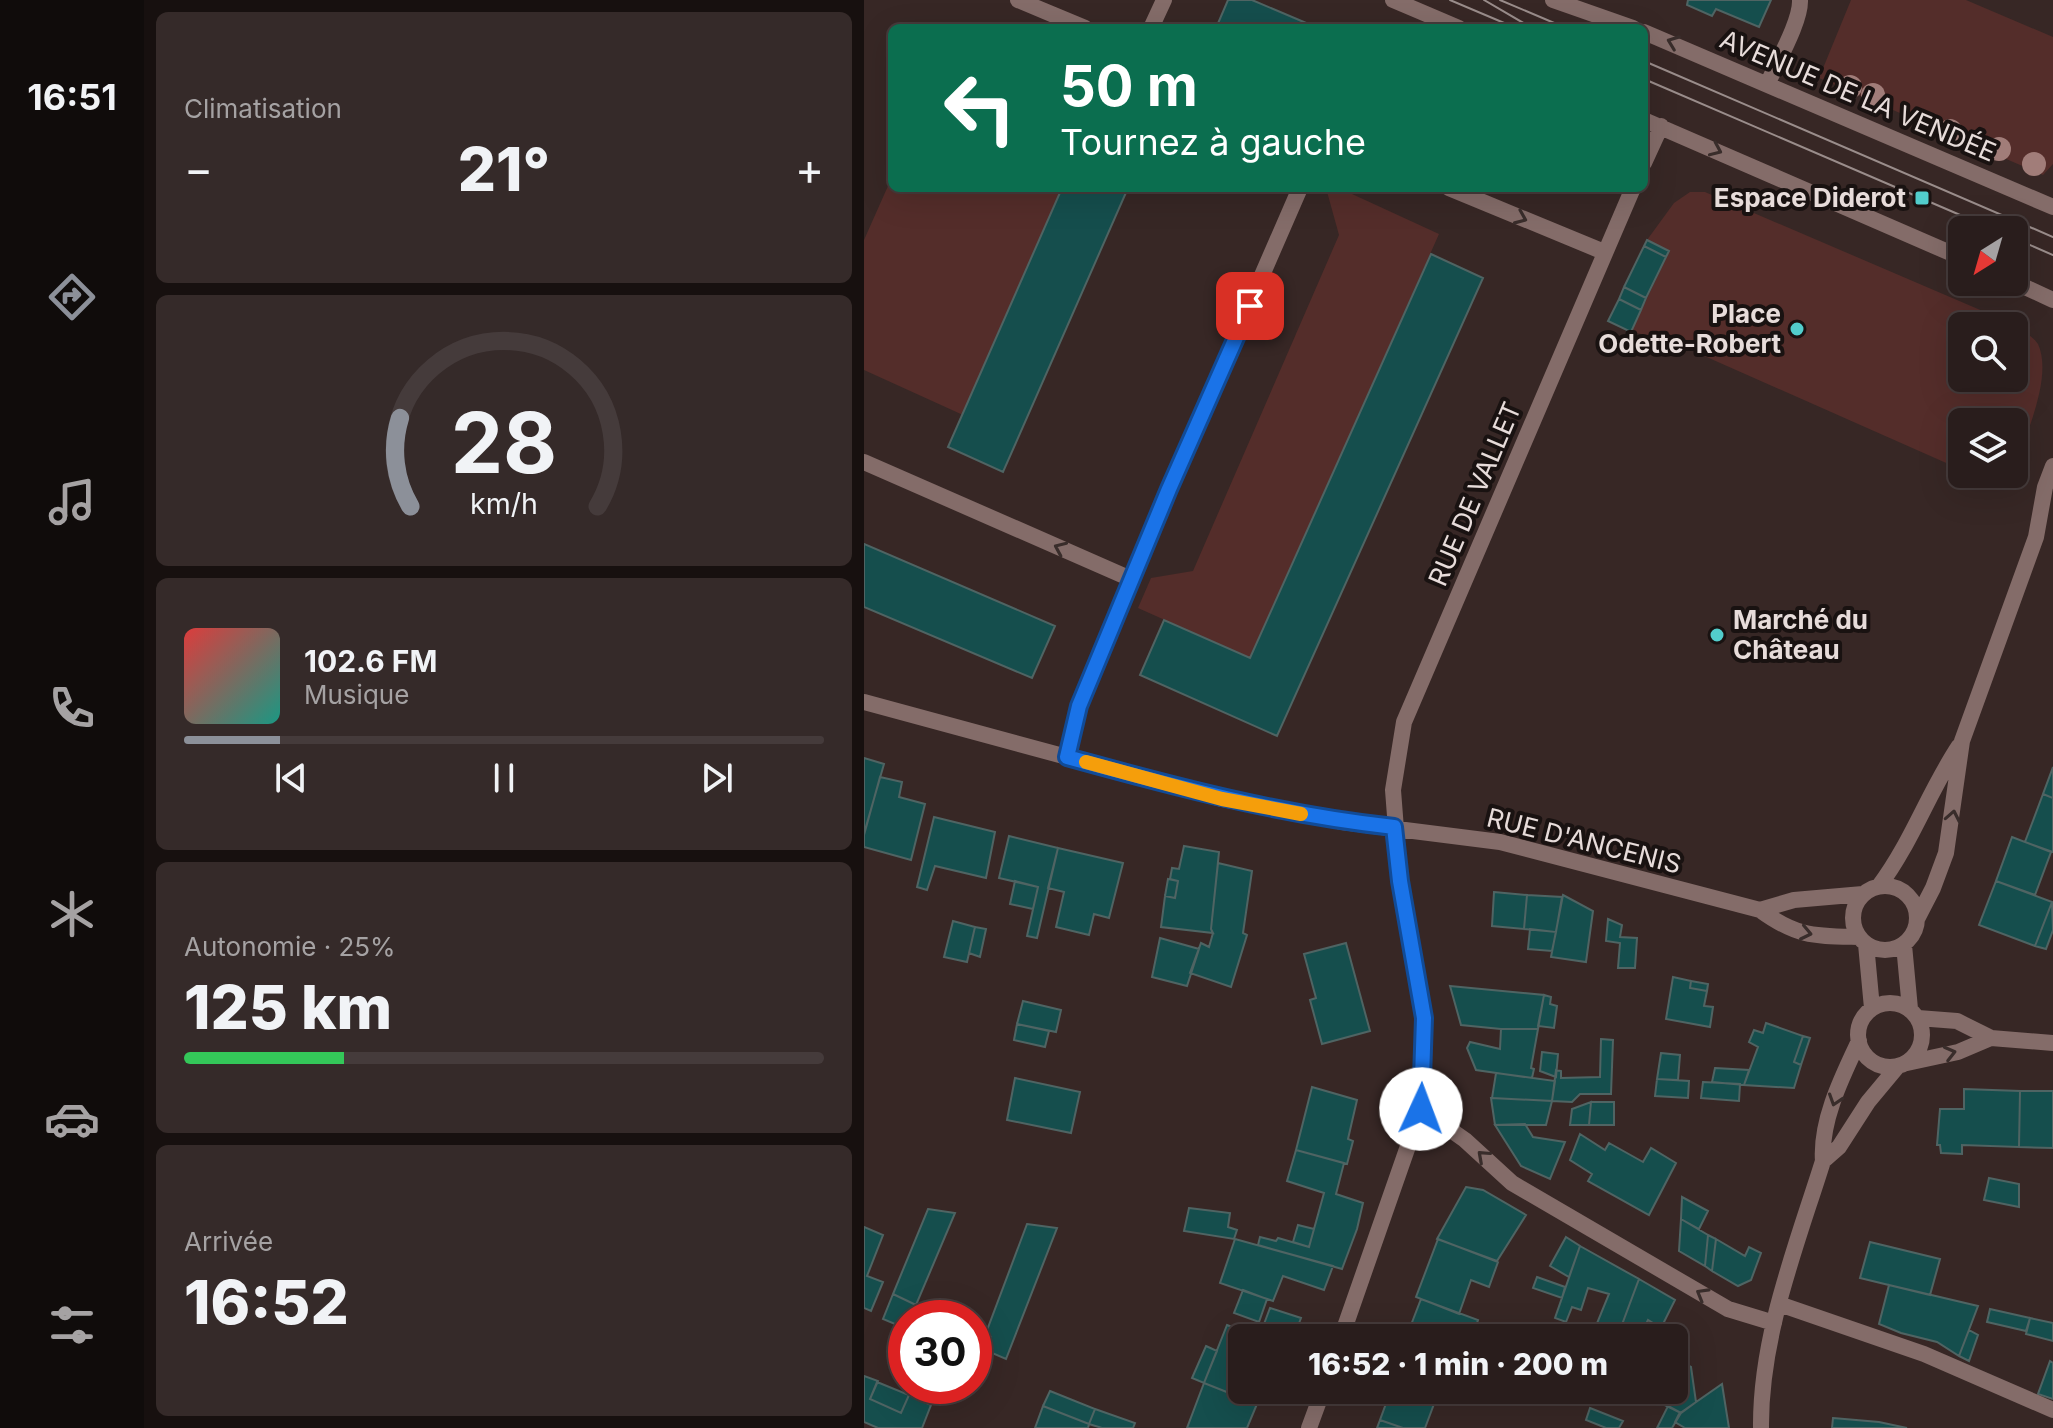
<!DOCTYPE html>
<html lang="fr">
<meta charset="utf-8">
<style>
:root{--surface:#291d1c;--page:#352a29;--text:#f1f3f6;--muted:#a5a2a3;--line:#453b3b;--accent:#8c9099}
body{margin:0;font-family:Inter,sans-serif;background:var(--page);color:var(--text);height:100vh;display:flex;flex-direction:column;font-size:30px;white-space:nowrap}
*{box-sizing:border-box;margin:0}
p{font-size:26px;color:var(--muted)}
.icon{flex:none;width:44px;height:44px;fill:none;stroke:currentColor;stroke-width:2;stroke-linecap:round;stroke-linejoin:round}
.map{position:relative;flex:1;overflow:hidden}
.sheet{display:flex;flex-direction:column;gap:12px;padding:12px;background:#17100f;width:720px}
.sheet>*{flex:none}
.top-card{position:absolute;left:24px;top:24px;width:760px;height:168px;border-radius:12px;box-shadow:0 8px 32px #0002,0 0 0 2px var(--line);background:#0b6e4f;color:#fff;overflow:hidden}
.needle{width:52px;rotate:217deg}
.controls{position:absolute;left:1084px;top:216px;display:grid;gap:16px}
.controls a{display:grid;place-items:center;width:80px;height:80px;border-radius:12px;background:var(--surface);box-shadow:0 8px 32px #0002,0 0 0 2px var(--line);font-size:40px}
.speed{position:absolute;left:24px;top:1300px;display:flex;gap:16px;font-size:40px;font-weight:700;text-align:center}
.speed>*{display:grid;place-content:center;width:104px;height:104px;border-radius:50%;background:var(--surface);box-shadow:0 8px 32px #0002,0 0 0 2px var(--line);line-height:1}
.speed .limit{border:12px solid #d22;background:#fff;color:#111}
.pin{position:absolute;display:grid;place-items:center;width:68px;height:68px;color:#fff;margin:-34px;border-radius:16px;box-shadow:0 4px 12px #0006}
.me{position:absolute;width:88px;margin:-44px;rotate:2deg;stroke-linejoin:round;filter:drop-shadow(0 0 6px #0008)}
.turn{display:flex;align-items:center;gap:28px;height:168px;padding:0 40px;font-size:36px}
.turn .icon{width:104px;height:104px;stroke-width:2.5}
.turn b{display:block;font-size:56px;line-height:68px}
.big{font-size:60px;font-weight:800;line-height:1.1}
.sheet .widget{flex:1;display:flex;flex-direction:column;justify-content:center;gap:12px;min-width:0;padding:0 28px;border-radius:12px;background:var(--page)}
.sheet .dial{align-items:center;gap:0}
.dial svg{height:208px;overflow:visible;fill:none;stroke:var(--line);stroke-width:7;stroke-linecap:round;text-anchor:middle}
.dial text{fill:var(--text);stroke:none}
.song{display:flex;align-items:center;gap:24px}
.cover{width:96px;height:96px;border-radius:12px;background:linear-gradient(135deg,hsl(0 70% 55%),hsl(170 70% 35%))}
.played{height:8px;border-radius:4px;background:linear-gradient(90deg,var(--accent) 15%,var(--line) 15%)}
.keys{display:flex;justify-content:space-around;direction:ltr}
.heat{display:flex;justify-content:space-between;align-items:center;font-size:44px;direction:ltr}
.charge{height:12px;border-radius:6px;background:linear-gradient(90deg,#34c759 25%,var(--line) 0)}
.trip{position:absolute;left:364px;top:1324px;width:460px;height:80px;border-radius:12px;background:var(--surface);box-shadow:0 8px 32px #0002,0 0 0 2px var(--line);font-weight:800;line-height:80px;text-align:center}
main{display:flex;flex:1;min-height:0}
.dock{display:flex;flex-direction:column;width:144px;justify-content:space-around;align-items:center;background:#100c0b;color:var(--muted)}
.dock .icon{width:56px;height:56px}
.dock .on{color:var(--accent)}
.dock b{font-size:36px;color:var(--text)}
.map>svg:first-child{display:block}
</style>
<main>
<nav class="dock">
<b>16:51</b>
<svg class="icon on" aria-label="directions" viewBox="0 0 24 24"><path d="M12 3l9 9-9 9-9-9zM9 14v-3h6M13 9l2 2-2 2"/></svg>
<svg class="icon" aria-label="music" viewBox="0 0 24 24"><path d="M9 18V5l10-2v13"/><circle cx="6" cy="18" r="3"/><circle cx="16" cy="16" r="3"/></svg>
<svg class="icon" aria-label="phone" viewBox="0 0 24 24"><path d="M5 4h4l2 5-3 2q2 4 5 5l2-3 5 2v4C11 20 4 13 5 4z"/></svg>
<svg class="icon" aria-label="climate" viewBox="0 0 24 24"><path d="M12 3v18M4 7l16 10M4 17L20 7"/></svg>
<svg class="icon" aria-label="car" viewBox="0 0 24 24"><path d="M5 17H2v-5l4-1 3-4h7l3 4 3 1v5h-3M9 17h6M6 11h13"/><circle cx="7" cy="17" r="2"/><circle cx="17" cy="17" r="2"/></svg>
<svg class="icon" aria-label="filters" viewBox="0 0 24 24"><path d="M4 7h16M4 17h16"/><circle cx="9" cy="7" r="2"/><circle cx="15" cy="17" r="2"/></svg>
</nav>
<section class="sheet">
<div class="widget"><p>Climatisation</p>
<div class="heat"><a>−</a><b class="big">21°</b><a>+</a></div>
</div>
<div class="widget dial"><svg viewBox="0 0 100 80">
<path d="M14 69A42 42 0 1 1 86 69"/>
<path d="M14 69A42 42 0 0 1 10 35" stroke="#8c9099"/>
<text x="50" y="56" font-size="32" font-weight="700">28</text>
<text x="50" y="72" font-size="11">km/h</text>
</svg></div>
<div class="widget">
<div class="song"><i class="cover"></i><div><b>102.6 FM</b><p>Musique</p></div></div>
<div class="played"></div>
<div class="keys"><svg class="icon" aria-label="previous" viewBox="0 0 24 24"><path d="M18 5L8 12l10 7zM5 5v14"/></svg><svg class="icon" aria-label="pause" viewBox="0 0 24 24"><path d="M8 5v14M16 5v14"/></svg><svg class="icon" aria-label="next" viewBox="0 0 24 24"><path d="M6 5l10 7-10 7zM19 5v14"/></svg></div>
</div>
<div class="widget"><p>Autonomie · 25%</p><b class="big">125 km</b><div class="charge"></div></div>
<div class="widget"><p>Arrivée</p><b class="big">16:52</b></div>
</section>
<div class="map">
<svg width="1189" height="1428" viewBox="0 0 1189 1428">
<rect width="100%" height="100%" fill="#372725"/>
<path fill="#542d2a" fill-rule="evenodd" d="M 987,0 L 1102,0 L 1189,37 L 1189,164 L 1179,175 L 955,78 Z
M 28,177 L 28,188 L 198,188 L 99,415 L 0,370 L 0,240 Z
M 462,188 L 475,188 L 575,234 L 386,658 L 274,608 L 287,578 L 329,571 L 475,235 Z
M 826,192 L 841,192 L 1149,324 C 1157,330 1168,335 1174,344 C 1189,377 1162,435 1150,468 L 1150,422 L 1098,422 L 1098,470 L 802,339 L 767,332 L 805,252 L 783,240 L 810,203 ZM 1098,326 L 1150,326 L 1150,378 L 1098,378 Z"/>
<path fill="#154e4d" stroke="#4f6463" stroke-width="2" d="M 364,0 L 388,0 L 454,28 L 352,28 Z
M 824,0 L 907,0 L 895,27 L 852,9 L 848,16 L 823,5 Z
M 198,188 L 264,188 L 139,472 L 84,447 Z
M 783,240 L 805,251 L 802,257 L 780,246 Z
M 780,246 L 802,257 L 782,298 L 760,287 Z
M 567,254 L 619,278 L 413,736 L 276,675 L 300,620 L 386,658 Z
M 760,287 L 782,298 L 777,310 L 755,299 Z
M 755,299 L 777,310 L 767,332 L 744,321 Z
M 0,544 L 191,626 L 168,678 L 0,607 Z
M 0,758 L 20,764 L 1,830 L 0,830 Z
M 1189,767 L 1189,798 L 1179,794 Z
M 16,777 L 38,782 L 35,797 L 61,804 L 47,860 L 0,847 L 0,835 Z
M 1179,794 L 1189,798 L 1189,852 L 1161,842 Z
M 70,817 L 131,832 L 122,878 L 71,866 L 63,890 L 53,887 Z
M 145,836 L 194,848 L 173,938 L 163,936 L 174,887 L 135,878 Z
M 1148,837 L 1187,852 L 1171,895 L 1132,881 Z
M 320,846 L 355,852 L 347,929 L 349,933 L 297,927 L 301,896 L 311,898 L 314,881 L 306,879 L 308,868 L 315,869 Z
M 194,848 L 259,863 L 245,918 L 230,914 L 225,935 L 192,927 L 200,892 L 184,888 Z
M 354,863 L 388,871 L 379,933 L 383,935 L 367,987 L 326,973 L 337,943 L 345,947 L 349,933 L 347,929 Z
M 304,879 L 314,881 L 311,898 L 301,896 Z
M 151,881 L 174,887 L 169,909 L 146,904 Z
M 1132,881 L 1188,902 L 1171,946 L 1115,925 Z
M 630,892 L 663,895 L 660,929 L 628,926 Z
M 663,895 L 698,897 L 692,932 L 660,929 Z
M 699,895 L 729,911 L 722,962 L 687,957 Z
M 1188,902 L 1189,930 L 1182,949 L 1171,946 Z
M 744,919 L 758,925 L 756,937 L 773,938 L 771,968 L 754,968 L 756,943 L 742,941 Z
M 89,921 L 111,927 L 103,962 L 80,957 Z
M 111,927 L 122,929 L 116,957 L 105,953 Z
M 666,929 L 692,932 L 688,951 L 664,949 Z
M 296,938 L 335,949 L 323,986 L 288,977 Z
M 482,943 L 506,1031 L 458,1044 L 446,1000 L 452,998 L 440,954 Z
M 809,977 L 827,981 L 826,988 L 843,991 L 840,1006 L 849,1007 L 846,1027 L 802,1019 Z
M 827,981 L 844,984 L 843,991 L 826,988 Z
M 586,986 L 680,995 L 674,1029 L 637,1029 L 597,1025 Z
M 680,995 L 687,997 L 686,1004 L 693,1006 L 690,1028 L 674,1026 Z
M 159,1001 L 197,1010 L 192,1032 L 153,1024 Z
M 902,1023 L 939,1036 L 930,1062 L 937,1065 L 930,1088 L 880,1085 L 894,1047 L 885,1042 L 890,1030 L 899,1033 Z
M 153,1024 L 185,1031 L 181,1047 L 150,1040 Z
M 637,1029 L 674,1029 L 667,1068 L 670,1069 L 668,1078 L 612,1070 L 603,1048 L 606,1042 L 636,1049 Z
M 939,1036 L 946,1038 L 937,1065 L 930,1062 Z
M 737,1039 L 749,1040 L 747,1094 L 716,1094 L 708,1102 L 688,1101 L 692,1070 L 697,1071 L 697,1078 L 736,1077 Z
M 678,1052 L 694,1054 L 692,1077 L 676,1071 Z
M 797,1053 L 816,1055 L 814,1080 L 793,1079 Z
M 851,1068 L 885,1070 L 880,1085 L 848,1082 Z
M 632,1073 L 691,1081 L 688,1101 L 628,1098 Z
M 151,1078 L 216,1092 L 207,1133 L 143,1120 Z
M 793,1079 L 825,1081 L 824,1098 L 791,1096 Z
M 839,1082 L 876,1084 L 875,1101 L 837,1098 Z
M 448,1087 L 493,1100 L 484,1139 L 489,1141 L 483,1164 L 432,1150 Z
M 1100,1089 L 1156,1091 L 1155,1147 L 1098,1145 L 1098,1154 L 1077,1153 L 1076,1145 L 1073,1145 L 1076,1109 L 1100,1109 Z
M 1156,1091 L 1189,1091 L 1189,1148 L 1155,1147 Z
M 627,1098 L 688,1101 L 682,1125 L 631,1125 Z
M 727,1102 L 750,1102 L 750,1125 L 725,1125 Z
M 727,1102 L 725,1125 L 706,1125 L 708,1109 Z
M 661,1124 L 669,1137 L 701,1142 L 686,1179 L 657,1166 L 631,1125 Z
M 716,1134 L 741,1150 L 745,1143 L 779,1162 L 787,1148 L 812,1163 L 785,1215 L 724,1181 L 728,1174 L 706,1160 Z
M 432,1150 L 480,1163 L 472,1194 L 499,1203 L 493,1229 L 478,1269 L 394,1245 L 396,1237 L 412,1241 L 414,1238 L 445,1247 L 460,1193 L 423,1181 Z
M 1125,1178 L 1155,1184 L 1155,1207 L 1120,1200 Z
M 602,1187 L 619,1190 L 662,1215 L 633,1261 L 573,1239 Z
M 818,1197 L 844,1211 L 835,1229 L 817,1219 Z
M 325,1208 L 366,1213 L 364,1227 L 373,1230 L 370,1239 L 320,1231 Z
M 64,1209 L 91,1213 L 52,1305 L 29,1294 Z
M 817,1219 L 844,1235 L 841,1266 L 815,1251 Z
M 163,1224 L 193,1228 L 142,1359 L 121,1350 L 127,1337 L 122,1333 Z
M 434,1225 L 450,1229 L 445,1247 L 429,1242 Z
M 0,1227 L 19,1235 L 3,1276 L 19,1282 L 7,1311 L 0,1308 Z
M 844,1235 L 852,1239 L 848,1271 L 841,1266 Z
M 702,1237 L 716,1246 L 705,1277 L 686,1266 Z
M 371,1239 L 469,1266 L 460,1290 L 419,1276 L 409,1301 L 356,1283 Z
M 574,1239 L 634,1262 L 625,1287 L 607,1280 L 595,1314 L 552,1297 Z
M 852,1239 L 881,1256 L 885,1247 L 897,1253 L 887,1280 L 874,1286 L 848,1271 Z
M 1006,1242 L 1076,1259 L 1066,1295 L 996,1278 Z
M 716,1246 L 775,1279 L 753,1338 L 727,1338 L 745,1294 L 724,1288 L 717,1310 L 708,1307 L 702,1322 L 691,1318 Z
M 673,1277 L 701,1287 L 698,1298 L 669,1288 Z
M 775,1279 L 811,1300 L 797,1328 L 784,1320 L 775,1338 L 753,1338 Z
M 1025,1285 L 1114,1306 L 1095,1356 L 1073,1342 L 1037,1333 L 1015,1324 Z
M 379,1290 L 403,1299 L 395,1322 L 370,1313 Z
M 29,1294 L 52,1305 L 47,1318 L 43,1317 L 38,1327 L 19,1319 Z
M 557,1299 L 614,1320 L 608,1338 L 542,1338 Z
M 406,1308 L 437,1318 L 431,1334 L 400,1324 Z
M 1126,1309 L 1166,1318 L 1162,1331 L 1123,1322 Z
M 1166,1318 L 1189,1323 L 1189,1341 L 1162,1334 Z
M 363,1325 L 395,1338 L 378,1338 L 378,1390 L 398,1390 L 393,1404 L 340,1383 Z
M 1105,1330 L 1114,1335 L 1105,1361 L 1095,1356 Z
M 342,1346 L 353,1351 L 340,1383 L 328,1378 Z
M 810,1358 L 827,1367 L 832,1402 L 817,1413 L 774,1392 L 810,1390 Z
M 1186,1361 L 1189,1363 L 1189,1399 L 1174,1394 Z
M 0,1376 L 14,1381 L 6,1399 L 37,1413 L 45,1395 L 67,1405 L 58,1428 L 14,1428 L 0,1422 Z
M 13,1382 L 45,1395 L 37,1413 L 6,1399 Z
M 340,1383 L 393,1404 L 383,1428 L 323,1428 Z
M 858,1384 L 865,1428 L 821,1428 L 811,1422 L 815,1414 Z
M 527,1390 L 571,1390 L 569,1395 L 573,1396 L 561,1428 L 539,1428 L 516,1420 Z
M 186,1391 L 231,1409 L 225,1424 L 179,1406 Z
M 179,1406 L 225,1424 L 224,1428 L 171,1428 Z
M 804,1406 L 817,1413 L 808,1428 L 793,1428 Z
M 726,1408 L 759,1421 L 755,1428 L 742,1428 L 722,1420 Z
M 231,1409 L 271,1423 L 269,1428 L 238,1428 L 225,1424 Z
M 969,1418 L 1015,1422 L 1043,1428 L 968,1428 Z
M 516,1420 L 539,1428 L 513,1428 Z"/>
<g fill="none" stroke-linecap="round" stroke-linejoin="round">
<path stroke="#846c69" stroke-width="16" d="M 154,0 L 221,28
M 529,0 L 595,28
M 689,0 L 769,28
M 287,28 L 300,0
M 780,32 L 1189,207
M 904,83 C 913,62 937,21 936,0
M 780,120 L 1098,258
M 780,163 L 797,126
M 585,188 L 740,252
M 1150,282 L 1189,300
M 0,462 L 267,579
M 0,702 L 358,799 L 478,822 L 636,842 L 896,910 C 933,937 950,936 994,937
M 203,757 L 215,706 L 305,489 L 436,188
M989 918a32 32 0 1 1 64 0a32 32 0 1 1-64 0Z
M 1015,886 C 1048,842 1065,791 1095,746
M 896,910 L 930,900 L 999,894
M 1053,919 L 1069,888 L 1082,853 L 1098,741 L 1172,537 L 1181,487 L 1189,466
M 1002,944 L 1008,1008
M 1040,945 L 1046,1009
M994 1035a32 32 0 1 1 64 0a32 32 0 1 1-64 0Z
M 1054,1018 L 1093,1021 L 1127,1038 L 1189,1043
M 1043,1063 L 1094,1052 L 1127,1038
M 557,1109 L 601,1140 L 648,1183 L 864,1309 L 910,1323
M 959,1161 L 975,1147 L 1004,1102 L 1034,1066
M 915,1304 L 1060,1354 L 1189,1410
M 477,1338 L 557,1109 L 560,1018 L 536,881 L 529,790 L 540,722 L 769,188
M 445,1428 L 459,1390
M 897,1428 C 896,1337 932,1247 959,1161 C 956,1121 978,1077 995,1041"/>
<path stroke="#9a8d8b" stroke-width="2" d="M 586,0 L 652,28
M 620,0 L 668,28
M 636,0 L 702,28
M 780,61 L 1189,237
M 780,79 L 1131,230
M 1150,238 L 1189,255"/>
</g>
<g fill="#a17d79">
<circle cx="986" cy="87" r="12"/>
<circle cx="1009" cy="95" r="12"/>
<circle cx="1086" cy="131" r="12"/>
<circle cx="1135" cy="149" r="12"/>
<circle cx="1170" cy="164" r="12"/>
</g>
<defs><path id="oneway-chevron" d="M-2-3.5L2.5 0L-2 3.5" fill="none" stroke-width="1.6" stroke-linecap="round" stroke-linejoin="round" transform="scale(2)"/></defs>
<g stroke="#392d2b">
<use href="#oneway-chevron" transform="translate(809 42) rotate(-159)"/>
<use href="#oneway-chevron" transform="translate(852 150) rotate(24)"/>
<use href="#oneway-chevron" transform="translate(657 218) rotate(23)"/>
<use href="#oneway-chevron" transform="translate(196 548) rotate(-156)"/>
<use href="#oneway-chevron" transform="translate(1089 816) rotate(-79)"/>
<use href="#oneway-chevron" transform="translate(942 933) rotate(12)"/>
<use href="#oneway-chevron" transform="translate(1086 1053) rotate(-14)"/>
<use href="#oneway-chevron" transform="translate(971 1100) rotate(108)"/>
<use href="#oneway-chevron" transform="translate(619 1156) rotate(-138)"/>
<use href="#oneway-chevron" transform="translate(838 1294) rotate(-150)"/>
</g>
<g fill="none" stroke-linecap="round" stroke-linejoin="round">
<g stroke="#114b97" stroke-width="20">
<path id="route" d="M 386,306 L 305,489 L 215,706 L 203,757 C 312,787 418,815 530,827 L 536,881 L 560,1018 L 557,1109"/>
</g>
<use href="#route" stroke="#1a73e8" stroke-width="14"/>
<path stroke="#f59e0b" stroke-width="14" d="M 222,762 L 358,799 L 437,814"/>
</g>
<g fill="#52cdcc" stroke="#191211" stroke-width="3">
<rect x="1050" y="190" width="16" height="16" rx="4"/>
<circle cx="933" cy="329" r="8"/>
<circle cx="853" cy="635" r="8"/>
</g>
<g text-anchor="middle" stroke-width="8" stroke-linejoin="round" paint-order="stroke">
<g font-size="26" fill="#e7dcda" stroke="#191211">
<text transform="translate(994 96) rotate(23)" y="9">AVENUE DE LA VENDÉE</text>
<text transform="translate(611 494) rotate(-67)" y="9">RUE DE VALLET</text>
<text transform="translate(720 841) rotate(14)" y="9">RUE D'ANCENIS</text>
</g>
<g font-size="26" font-weight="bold" fill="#e7dcda" stroke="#191211" text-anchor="end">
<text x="1042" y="207">Espace Diderot</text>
<text x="917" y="323">Place<tspan x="917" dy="30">Odette-Robert</tspan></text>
<text x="869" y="629" text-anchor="start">Marché du<tspan x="869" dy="30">Château</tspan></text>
</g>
</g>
</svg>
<div class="controls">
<a><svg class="needle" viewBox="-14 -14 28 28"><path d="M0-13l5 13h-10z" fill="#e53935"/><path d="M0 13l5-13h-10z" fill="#a5a2a3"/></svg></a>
<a><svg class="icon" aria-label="search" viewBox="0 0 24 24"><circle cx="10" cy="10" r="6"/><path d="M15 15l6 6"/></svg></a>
<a><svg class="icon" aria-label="layers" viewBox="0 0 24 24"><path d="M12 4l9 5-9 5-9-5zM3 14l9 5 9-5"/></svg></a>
</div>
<div class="speed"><div class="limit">30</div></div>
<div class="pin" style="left:386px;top:306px;background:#d93025"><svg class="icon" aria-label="arrive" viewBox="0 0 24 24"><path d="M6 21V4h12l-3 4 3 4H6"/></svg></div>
<svg class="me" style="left:557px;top:1109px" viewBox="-20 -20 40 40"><circle r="19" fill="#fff"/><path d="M0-13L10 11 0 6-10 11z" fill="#1a73e8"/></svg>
<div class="trip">16:52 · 1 min · 200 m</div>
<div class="top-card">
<div class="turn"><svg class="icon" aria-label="left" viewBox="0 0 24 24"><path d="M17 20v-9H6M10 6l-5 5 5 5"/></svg><div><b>50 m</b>Tournez à gauche</div></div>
</div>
</div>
</main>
